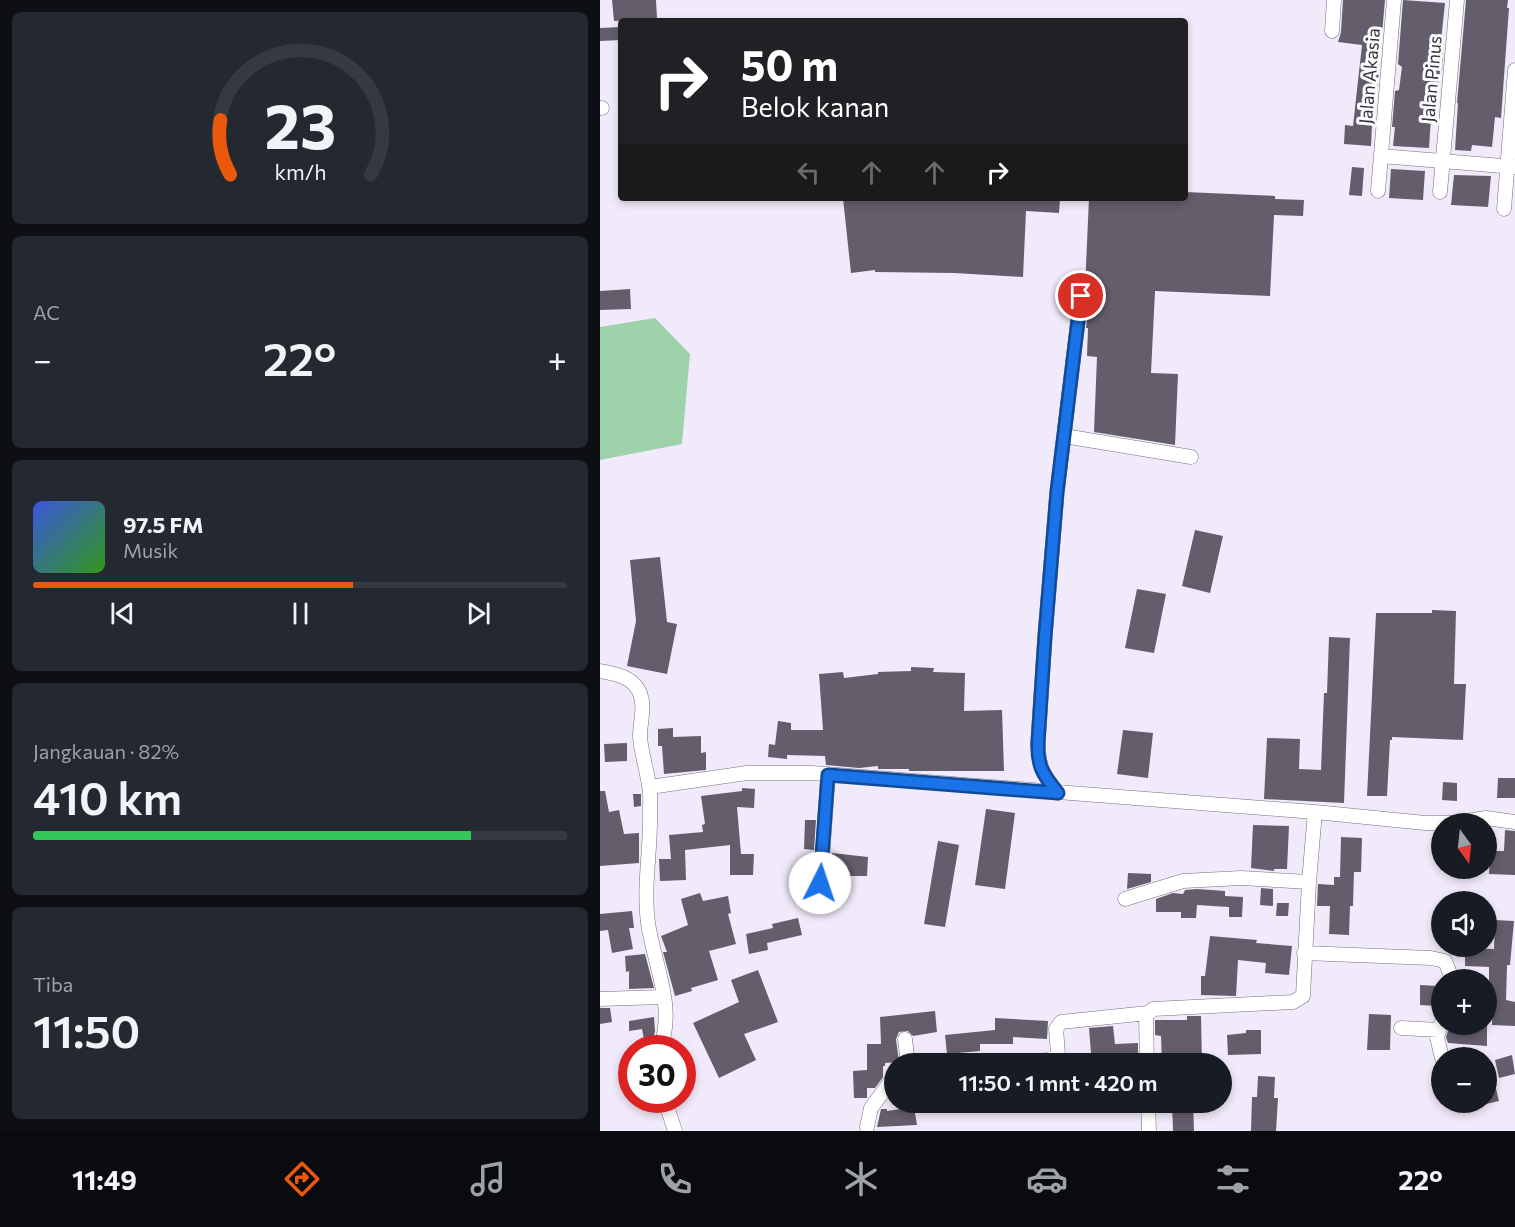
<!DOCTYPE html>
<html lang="id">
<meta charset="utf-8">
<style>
:root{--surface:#171b24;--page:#242831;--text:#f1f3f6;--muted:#9ea1a6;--line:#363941;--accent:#ea580c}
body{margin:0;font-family:Commissioner,sans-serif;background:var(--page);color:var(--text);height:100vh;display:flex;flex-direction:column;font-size:22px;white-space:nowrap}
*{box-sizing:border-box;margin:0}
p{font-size:20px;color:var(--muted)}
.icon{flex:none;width:33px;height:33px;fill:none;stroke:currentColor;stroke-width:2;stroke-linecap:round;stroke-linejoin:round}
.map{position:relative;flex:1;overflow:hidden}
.sheet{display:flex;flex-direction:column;gap:12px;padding:12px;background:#0d0f14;width:600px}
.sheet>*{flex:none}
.banner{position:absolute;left:18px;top:18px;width:570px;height:183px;border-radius:6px;box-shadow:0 3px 9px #0003;background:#202124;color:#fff;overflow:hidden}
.needle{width:39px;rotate:165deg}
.buttons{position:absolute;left:831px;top:813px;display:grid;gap:12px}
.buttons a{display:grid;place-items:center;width:66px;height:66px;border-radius:50%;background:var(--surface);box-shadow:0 3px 9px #0003;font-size:30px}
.speed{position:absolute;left:18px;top:1035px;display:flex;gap:12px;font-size:30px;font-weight:700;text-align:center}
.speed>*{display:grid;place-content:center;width:78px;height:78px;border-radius:50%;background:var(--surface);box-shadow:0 3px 9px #0003;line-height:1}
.speed .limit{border:9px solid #d22;background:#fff;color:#111}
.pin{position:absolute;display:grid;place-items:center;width:51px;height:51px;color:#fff;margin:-26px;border:3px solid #fff;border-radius:50%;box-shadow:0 2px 6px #0007}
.me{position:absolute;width:66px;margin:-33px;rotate:4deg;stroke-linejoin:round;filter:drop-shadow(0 0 4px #0008)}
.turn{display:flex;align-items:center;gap:21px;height:126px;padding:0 24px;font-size:27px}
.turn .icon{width:78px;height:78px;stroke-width:2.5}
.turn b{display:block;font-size:42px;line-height:51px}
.lanes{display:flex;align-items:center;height:57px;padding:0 24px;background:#0003;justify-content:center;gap:30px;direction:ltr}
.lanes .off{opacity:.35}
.big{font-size:45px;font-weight:600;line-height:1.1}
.sheet .card{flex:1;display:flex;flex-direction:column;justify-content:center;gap:9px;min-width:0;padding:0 21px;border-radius:9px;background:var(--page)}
.sheet .dial{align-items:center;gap:0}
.dial svg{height:156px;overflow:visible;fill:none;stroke:var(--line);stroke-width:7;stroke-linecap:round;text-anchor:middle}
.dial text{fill:var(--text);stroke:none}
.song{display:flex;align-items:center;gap:18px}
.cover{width:72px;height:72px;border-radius:9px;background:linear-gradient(135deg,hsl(230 70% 55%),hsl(110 70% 35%))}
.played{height:6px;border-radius:3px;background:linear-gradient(90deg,var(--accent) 60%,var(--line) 60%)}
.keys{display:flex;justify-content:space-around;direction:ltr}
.heat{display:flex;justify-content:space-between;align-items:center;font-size:33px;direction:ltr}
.charge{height:9px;border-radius:4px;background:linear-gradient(90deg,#34c759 82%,var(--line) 0)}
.trip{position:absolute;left:284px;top:1053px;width:348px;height:60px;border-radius:30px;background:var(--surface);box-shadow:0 3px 9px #0003;font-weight:600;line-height:60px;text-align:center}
.tabs{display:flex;height:96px;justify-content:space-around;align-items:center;background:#090b0e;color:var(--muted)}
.tabs .icon{width:42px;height:42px}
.tabs .selected{color:var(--accent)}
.tabs b{font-size:27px;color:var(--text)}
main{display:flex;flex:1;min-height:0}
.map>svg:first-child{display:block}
</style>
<main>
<section class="sheet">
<div class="card dial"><svg viewBox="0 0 100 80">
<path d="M14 69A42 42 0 1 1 86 69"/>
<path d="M14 69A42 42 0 0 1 9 41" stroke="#ea580c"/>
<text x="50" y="56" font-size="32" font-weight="700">23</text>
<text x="50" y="72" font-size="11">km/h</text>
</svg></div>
<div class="card"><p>AC</p>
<div class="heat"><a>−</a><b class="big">22°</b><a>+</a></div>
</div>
<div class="card">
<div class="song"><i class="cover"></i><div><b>97.5 FM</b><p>Musik</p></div></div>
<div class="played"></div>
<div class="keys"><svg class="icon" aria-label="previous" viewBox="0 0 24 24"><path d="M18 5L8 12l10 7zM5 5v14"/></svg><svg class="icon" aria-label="pause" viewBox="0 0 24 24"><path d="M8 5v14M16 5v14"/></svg><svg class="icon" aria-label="next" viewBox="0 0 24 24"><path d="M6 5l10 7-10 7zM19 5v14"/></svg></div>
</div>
<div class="card"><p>Jangkauan · 82%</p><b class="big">410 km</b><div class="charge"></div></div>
<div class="card"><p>Tiba</p><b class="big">11:50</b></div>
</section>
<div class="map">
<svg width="915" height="1131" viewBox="0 0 915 1131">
<rect width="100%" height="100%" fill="#f1eafa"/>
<path fill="#9dd2ab" d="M 55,318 L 90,354 L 82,444 L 0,460 L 0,327 Z"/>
<path fill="#645d6c" d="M 12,0 L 56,0 L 57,19 L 14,21 Z
M 743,0 L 785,0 L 774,125 L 772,125 L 771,146 L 744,144 L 745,125 L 753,126 L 762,45 L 738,42 L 741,32 Z
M 803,0 L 845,3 L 841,41 L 844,41 L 842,70 L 840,69 L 836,118 L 831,117 L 829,148 L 793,146 L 795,127 L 792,127 L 795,91 L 799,90 L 802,67 L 798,64 Z
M 866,0 L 908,0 L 907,8 L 909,8 L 901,118 L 895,117 L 892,147 L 872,145 L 871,151 L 855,150 L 858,103 L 857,103 Z
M 21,27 L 21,40 L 0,41 L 0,28 Z
M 752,167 L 764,168 L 762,196 L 749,195 Z
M 791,169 L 825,171 L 823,200 L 789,198 Z
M 854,175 L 891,176 L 888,207 L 851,205 Z
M 585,192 L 675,196 L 675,199 L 704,200 L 703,216 L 674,215 L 670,296 L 555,291 L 551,373 L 578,374 L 575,445 L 494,432 L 497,357 L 487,356 L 488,328 L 486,328 L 490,297 L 485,288 L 489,198 L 585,198 Z
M 243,198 L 460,198 L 459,213 L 426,211 L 423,277 L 354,273 L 275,272 L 275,270 L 251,273 Z
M 30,289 L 31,309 L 0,310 L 0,291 Z
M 595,530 L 623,536 L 610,593 L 582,586 Z
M 60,557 L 67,622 L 77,624 L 67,674 L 27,666 L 36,621 L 30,560 Z
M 537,589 L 566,594 L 554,653 L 525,648 Z
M 832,610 L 856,611 L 854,684 L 866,684 L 863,740 L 792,737 L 792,740 L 790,740 L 787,796 L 767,796 L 776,613 L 832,613 Z
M 729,637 L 750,638 L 744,803 L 664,799 L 667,738 L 700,739 L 699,769 L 721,770 L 724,693 L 727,693 Z
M 311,667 L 334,668 L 333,672 L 365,673 L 364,711 L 402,710 L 404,771 L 309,771 L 309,769 L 278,769 L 278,766 L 259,768 L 226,765 L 225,756 L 187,755 L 187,759 L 168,757 L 169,744 L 175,745 L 178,721 L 191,723 L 191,730 L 223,730 L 219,674 L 243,672 L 244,678 L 278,674 L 278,672 L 311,671 Z
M 73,728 L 73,737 L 101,736 L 101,753 L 106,752 L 106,770 L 64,774 L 62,746 L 58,746 L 58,729 Z
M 523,730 L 553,733 L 548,778 L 517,774 Z
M 27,743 L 27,761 L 5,762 L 4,744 Z
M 898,778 L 915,778 L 915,798 L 897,798 Z
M 843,782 L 857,783 L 857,801 L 842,800 Z
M 142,788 L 155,789 L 154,808 L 137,807 L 141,854 L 154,854 L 153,875 L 130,875 L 130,845 L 85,850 L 86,880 L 60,881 L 59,859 L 71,859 L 69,835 L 103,832 L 102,825 L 105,824 L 101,796 L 142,791 Z
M 0,791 L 5,791 L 9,812 L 19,810 L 24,834 L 39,833 L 39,863 L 0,866 Z
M 33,794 L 41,794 L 41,806 L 34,807 Z
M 386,809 L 415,813 L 405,889 L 375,885 Z
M 205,820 L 216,820 L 214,850 L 204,849 Z
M 653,825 L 689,826 L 687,869 L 674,869 L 674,871 L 651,868 Z
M 905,830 L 915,831 L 915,875 L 889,874 L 890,851 L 904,851 Z
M 741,837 L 762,838 L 761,872 L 754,872 L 753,906 L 750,906 L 749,935 L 729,934 L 730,906 L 717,906 L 718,884 L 734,885 L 734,877 L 740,877 Z
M 338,841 L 359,845 L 345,927 L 324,924 Z
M 232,853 L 268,857 L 267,876 L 230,876 Z
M 528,873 L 551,874 L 551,882 L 527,889 Z
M 661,888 L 673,889 L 673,906 L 660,905 Z
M 597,889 L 625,891 L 625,896 L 643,897 L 642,917 L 629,917 L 629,907 L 597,905 L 596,918 L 581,918 L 581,912 L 556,912 L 556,899 L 573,893 L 583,894 L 585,890 Z
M 100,893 L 103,901 L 128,896 L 131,913 L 128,914 L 136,944 L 109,951 L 118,980 L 91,988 L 92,991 L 75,996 L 63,952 L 67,952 L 61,936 L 88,925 L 81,899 Z
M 677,903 L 689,903 L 688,916 L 676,916 Z
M 32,911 L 34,928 L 29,928 L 33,949 L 12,953 L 8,930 L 0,931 L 0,914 Z
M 198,918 L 202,935 L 167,943 L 168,950 L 149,954 L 146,934 L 173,928 L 172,924 Z
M 895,920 L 914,921 L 910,965 L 907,965 L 906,1000 L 915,1002 L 915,1026 L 892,1025 L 893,991 L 889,991 L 889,967 L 865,966 L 865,948 L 894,949 Z
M 610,936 L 657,940 L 656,943 L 692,946 L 689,975 L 665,973 L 666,963 L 638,960 L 636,996 L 601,995 L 601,976 L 605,976 Z
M 45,954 L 54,988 L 29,989 L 29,971 L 26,972 L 25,956 Z
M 158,970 L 178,1022 L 144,1034 L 156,1060 L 119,1078 L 93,1023 L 139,1002 L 131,980 Z
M 820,985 L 838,986 L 837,1006 L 820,1005 Z
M 0,1008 L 10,1008 L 12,1022 L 0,1024 Z
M 335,1011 L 337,1032 L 313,1036 L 308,1031 L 299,1032 L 296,1039 L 299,1062 L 285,1063 L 285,1066 L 283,1066 L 283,1077 L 275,1088 L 267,1088 L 267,1098 L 254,1098 L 253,1071 L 267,1070 L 267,1044 L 281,1044 L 280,1017 Z
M 769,1014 L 791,1015 L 790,1050 L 767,1050 Z
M 587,1016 L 601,1016 L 602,1064 L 562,1064 L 561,1036 L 555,1035 L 555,1020 L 587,1020 Z
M 54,1017 L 55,1031 L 52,1044 L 45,1045 L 42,1029 L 29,1031 L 29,1021 Z
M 395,1018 L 448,1021 L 447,1039 L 413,1037 L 413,1044 L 380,1044 L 380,1051 L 347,1054 L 345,1035 L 395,1030 Z
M 865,1024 L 887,1024 L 887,1046 L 848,1043 L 846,1037 L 848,1031 L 865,1032 Z
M 513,1026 L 515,1044 L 538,1043 L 538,1064 L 485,1064 L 483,1054 L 491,1053 L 489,1028 Z
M 646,1030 L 661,1030 L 661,1054 L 628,1055 L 627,1035 L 646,1033 Z
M 912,1055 L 915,1074 L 899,1078 L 895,1060 Z
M 886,1068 L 891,1068 L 899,1101 L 886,1104 Z
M 658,1076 L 675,1077 L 674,1098 L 678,1098 L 676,1131 L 651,1131 L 652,1097 L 657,1097 Z
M 572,1102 L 593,1102 L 594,1131 L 573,1131 Z
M 314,1107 L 317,1125 L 277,1127 L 281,1109 L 287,1109 L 287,1111 Z"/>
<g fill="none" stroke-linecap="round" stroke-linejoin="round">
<g stroke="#756e7d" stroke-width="15">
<path id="minor" d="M 732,31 L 734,0
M 0,108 L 2,108
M 781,156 L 915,167
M 778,191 L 794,0
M 840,192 L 857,0
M 904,209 L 915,70
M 464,436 L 591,457
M 0,671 C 15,674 31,676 39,691 C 46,706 40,721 40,736 C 41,753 47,770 49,786 C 51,795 50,804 50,813 C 51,850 43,886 48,923 C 54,964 76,1008 60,1048
M 50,787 L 147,773 L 212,773 L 715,812 L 825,823 L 854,823 L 886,818 L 915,822
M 458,793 C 443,775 438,766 438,742 L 445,636 L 457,492 L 481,296
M 525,899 L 583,881 L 641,878 L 709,882
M 219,905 L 228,775
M 704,953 L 831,958 L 845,961 L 851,976 L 851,980
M 0,999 L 63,997
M 842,1022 L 837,1037 L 842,1058
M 801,1028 L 839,1030
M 305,1039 L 308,1064
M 387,1064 L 440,1061 L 456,1058 L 458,1054 L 456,1029 L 461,1022 L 548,1013
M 547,1064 L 546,1016 L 553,1009 L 693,1002 L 703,996 L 709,882 L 715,812
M 65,1100 L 75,1131
M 548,1102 L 549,1131
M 267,1127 L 271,1108 L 294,1077"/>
</g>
<use href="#minor" stroke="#fff" stroke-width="14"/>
</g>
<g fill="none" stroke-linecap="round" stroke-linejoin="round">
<g stroke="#114b97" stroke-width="15">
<path id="route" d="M 220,883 L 228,775 L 458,793 C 443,775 437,766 438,742 L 445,636 L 457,492 L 481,296"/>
</g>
<use href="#route" stroke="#1a73e8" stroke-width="10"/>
</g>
<g text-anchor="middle" stroke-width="6" stroke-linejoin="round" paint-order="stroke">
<g font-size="18" fill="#36333a" stroke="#fbfafd">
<text transform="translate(770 76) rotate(-85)" y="6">Jalan Akasia</text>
<text transform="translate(832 79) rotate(-85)" y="6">Jalan Pinus</text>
</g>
</g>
</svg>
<div class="buttons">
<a><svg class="needle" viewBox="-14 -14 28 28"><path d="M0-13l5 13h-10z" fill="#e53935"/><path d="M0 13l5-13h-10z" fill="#9ea1a6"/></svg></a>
<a><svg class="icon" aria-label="sound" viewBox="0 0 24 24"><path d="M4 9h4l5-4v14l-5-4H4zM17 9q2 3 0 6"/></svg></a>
<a>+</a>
<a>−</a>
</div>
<div class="speed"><div class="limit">30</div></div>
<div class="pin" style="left:481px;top:296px;background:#d93025"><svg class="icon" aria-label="arrive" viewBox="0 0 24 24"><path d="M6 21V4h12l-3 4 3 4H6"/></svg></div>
<svg class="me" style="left:220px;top:883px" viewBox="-20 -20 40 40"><circle r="19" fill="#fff"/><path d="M0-13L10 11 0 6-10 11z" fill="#1a73e8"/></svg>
<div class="trip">11:50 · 1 mnt · 420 m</div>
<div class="banner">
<div class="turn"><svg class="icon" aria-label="right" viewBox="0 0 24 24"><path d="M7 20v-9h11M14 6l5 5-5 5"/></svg><div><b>50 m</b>Belok kanan</div></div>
<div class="lanes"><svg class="icon off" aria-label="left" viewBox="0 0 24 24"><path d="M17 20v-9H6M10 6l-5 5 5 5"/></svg><svg class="icon off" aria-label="ahead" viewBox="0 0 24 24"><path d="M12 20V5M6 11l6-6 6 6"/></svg><svg class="icon off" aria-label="ahead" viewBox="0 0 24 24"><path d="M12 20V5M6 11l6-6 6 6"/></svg><svg class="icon" aria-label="right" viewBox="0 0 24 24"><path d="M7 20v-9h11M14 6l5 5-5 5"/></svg></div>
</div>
</div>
</main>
<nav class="tabs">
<b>11:49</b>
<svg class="icon selected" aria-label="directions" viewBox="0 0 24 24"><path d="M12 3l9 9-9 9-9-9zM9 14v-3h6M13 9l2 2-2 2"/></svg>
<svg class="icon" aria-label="music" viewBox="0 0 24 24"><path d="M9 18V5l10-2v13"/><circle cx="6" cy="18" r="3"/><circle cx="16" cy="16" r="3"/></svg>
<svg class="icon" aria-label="phone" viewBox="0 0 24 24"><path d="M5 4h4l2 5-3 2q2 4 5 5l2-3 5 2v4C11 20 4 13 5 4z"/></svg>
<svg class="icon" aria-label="climate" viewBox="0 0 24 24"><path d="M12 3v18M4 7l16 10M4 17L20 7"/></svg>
<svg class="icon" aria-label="car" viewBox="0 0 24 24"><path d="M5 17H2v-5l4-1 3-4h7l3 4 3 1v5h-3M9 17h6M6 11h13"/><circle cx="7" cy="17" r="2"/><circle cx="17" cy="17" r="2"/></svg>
<svg class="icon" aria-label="filters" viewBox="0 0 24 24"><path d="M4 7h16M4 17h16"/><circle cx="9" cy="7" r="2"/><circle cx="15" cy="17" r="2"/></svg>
<b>22°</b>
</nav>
